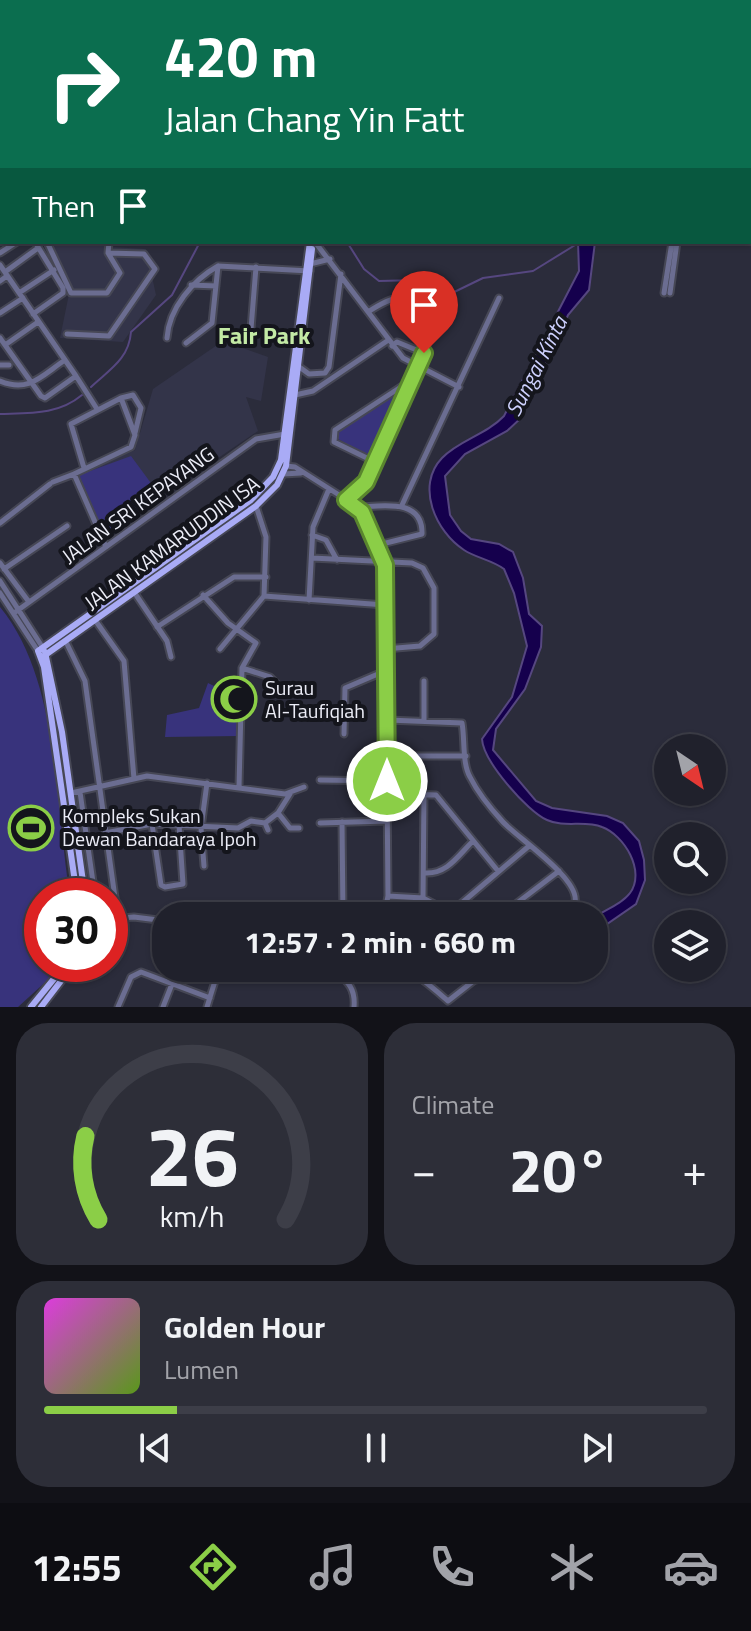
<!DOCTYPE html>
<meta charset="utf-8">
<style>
:root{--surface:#20212c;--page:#2d2e38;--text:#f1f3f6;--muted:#a2a3a9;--line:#3d3e48;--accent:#8bce47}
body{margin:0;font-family:"Titillium Web",sans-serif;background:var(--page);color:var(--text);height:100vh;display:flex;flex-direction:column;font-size:30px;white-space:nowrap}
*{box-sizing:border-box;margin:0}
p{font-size:26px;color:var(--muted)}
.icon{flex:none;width:44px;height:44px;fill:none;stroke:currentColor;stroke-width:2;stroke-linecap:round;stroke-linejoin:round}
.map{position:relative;height:1007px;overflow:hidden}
.side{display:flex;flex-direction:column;gap:16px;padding:16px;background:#121218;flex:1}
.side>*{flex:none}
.banner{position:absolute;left:0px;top:0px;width:752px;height:244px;box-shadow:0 2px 6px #0004,0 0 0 2px var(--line);background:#0b6e4f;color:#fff;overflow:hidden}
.needle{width:52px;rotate:145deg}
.tools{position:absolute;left:654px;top:734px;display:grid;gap:16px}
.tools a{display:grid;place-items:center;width:72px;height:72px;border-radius:50%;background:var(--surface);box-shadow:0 2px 6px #0004,0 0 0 2px var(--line);font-size:40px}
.speed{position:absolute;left:24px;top:878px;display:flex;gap:16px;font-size:40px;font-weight:700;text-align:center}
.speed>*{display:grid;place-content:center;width:104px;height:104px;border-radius:50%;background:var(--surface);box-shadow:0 2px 6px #0004,0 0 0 2px var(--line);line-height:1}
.speed .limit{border:12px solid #d22;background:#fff;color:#111}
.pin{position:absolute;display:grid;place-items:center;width:68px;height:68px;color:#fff;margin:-82px -34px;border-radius:50% 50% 50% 0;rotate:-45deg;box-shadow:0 0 8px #0007}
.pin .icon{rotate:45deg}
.me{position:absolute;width:88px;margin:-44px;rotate:0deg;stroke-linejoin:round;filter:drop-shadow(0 0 6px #0008)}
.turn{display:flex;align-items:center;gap:28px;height:168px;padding:0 32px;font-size:36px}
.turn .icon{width:104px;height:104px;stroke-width:2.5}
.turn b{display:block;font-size:56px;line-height:68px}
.then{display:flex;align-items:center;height:76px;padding:0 32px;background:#0003;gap:16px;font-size:30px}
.big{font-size:60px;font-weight:700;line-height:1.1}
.side .tile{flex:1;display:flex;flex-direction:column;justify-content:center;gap:12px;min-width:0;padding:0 28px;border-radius:32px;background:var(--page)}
.side .dial{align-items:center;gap:0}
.dial svg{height:208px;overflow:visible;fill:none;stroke:var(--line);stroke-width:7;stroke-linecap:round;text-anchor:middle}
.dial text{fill:var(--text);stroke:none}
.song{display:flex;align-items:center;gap:24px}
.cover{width:96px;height:96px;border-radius:12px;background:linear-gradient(135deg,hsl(300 70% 55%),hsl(90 70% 35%))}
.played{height:8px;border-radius:4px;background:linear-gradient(90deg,var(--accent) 20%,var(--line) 20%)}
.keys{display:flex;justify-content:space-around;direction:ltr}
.heat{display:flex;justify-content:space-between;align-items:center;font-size:44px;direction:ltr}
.side .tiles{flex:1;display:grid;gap:16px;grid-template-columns:1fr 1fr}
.tile:last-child{grid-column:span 2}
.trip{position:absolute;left:152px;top:902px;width:456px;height:80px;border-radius:32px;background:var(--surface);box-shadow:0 2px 6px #0004,0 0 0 2px var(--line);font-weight:700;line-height:80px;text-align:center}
.tabs{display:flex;height:128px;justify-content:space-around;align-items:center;background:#0d0d12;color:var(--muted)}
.tabs .icon{width:56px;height:56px}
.tabs .selected{color:var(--accent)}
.tabs b{font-size:36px;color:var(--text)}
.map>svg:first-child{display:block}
</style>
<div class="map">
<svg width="751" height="1007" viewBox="0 0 751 1007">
<rect width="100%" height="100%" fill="#2b2c3b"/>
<path fill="#333449" d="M 41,242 L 111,242 L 111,247 L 146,249 L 156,295 L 123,342 L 60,338 L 69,294 L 65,278 Z
M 223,341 L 268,357 L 261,401 L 246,397 L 258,431 L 105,535 L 79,475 L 135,450 L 153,389 Z"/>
<path fill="#38337c" d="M 395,394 L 400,398 L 374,454 L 368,456 L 338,439 L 338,431 Z
M 131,456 L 159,494 L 105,535 L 79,475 Z
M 0,607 C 60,680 55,806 70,896 L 42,896 L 42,964 L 59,964 L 51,977 L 18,1007 L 0,1007 Z
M 221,680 L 228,707 L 240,705 L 239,736 L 165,737 L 167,715 L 199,708 L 208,683 L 214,686 Z"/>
<path fill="#15004d" stroke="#564780" stroke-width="2" d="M 578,242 L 595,242 L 589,290 L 568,315 L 552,352 L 532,386 L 521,418 L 507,431 L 465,454 L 445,476 L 450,515 L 461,531 L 471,539 L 499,544 L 513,552 L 523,578 L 529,614 L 542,626 L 541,647 L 525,689 L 496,729 L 493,750 L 536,801 L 552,808 L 607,816 L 623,823 L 639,841 L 644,860 L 645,880 L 636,904 L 594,933 L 594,917 C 605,910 622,904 630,893 C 646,871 624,835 602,827 C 585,820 564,828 547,820 C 527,811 483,761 482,739 L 512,697 L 527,646 L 514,593 L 504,569 C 492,560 476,558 464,550 C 436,532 415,486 442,458 C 459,440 486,435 504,416 L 579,271 Z"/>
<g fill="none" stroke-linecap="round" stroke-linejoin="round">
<path stroke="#564780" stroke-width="2" d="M 347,242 L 364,269 L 379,281 L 419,280 L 446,296 L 483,278 L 533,271 L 580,242
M 91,387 C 109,370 129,359 131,332 L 172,295 L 200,242
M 0,414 C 30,413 58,415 82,395"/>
<g stroke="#464755" stroke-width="9">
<path id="minor" d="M 655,0 L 655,2
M 661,0 L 661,2
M 315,2 L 317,0
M 750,72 L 751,69
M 0,85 L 2,85
M 750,86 L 751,86
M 47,242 L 71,293 L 107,293 L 120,273 L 108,253 L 109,242
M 315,242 L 403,358 L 459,387
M 0,253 L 17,242
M 310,264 L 330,259
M 0,265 L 76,376 L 45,398 L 41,396 L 0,338
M 5,272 L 38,248
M 0,281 L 7,276
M 191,285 L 216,286
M 19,293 L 54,270
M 664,293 L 672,242
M 670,293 L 677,242
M 0,313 L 23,298
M 33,314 L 63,293 L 63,288 L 35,242
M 67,334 L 109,336 L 155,269 L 144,254 L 108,253
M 167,338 C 169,308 193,280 218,266
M 250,341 L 256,267
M 186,343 L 212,323 L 218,266 L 310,271
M 5,345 L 38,322
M 392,346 L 397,342 L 424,353
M 0,365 L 9,365
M 298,366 L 309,374 L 325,373 L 329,367 L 341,274
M 76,376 L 97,409
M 0,381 C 29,393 41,376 65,360
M 295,395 L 313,391 L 387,341
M 121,398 L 133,395 L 141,408 L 135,433
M 375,462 L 334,442 L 335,430 L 410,381
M 286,466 L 295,467 L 358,507 L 385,565 L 388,896 L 384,916
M 74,474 L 131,447 L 135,435 L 121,398 L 71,424 L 84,468
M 283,474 L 301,473
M 53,482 L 74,474 L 106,547
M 346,500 L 366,482 L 441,313 C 405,298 403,289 368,312
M 402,505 L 499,298
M 359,507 C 383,506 423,498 422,534 L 378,545
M 0,523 L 50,484
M 312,535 L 326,540 L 337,560
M 312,558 L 412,563 L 423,568 L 434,588 L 434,634 L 420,646 L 385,649
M 0,563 L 29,602
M 4,569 L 67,526
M 0,581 L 43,648
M 134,592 L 167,641 L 171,657
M 0,593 L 38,651
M 203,595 L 228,623 L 256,643 L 242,668 L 239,787
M 264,596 L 385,605
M 309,600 L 313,527 L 329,489
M 14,613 L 256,439 L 285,434
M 95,620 L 124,661 L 134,779
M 157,627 L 234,577 L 266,577
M 66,642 L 85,681 L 116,905
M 220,649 L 264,596 L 266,537 L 256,506
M 242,668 L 270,677 L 283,690 L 297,694
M 388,720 L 462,723 C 465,739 462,763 470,777 C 478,793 491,809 503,822 C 519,839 580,879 575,902 L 557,916
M 424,721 L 424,681
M 344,734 L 345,688 L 385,671
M 387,756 L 466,756
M 320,780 L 387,781
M 80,792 L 95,896
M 71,793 L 147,776 L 285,794 L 304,787
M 387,793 L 436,795 L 498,871
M 278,813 L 290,828 L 299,828
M 342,822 L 343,916
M 265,823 L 278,813 L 290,794
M 320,823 L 386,821
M 152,824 L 161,885 L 165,887 L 183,884 L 179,825
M 105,833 L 152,824 L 238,828 L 251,821 L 265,823 L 268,830
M 204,866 L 201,828 L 207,783
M 425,873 C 447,874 457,857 472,842
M 388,896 L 423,898 L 457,916
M 423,898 L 424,794
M 451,912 L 529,846
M 500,916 L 559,871
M 110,919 L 134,917 L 166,921
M 300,968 C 326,970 357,973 354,1007
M 386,968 C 420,972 425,982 448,1001 L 490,968
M 466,968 L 476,980
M 118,1007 L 131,977 L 141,972 L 210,998
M 163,1007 L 172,984
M 207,1007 L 219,968"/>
</g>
<g stroke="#464755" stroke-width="10">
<path id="major" d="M 158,0 L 159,2
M 168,0 L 170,2
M 8,2 L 10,0
M 20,2 L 22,0
M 514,2 L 517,0
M 528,2 L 530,0
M 0,10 L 2,8
M 0,21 L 2,19
M 0,211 L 2,211
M 0,220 L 2,219
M 45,652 L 62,732 L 85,896
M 41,658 L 256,506 L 277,485 L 286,466 L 312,249
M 77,896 L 44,667 L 38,651 L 251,500 L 273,477 L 281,460 L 310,242
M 31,1007 L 66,964
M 41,1007 L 74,964"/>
</g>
<use href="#minor" stroke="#6b6d91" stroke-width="5"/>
<use href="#major" stroke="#a9abf6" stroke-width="6"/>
</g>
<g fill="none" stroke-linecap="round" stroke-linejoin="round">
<g stroke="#5a862e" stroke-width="20">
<path id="route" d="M 387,781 L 385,565 L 362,512 L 346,500 L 366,482 L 424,353"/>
</g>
<use href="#route" stroke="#8bce47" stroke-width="14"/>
</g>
<defs>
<g id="mosque-ring" transform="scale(2.3)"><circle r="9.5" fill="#14151c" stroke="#8bce47" stroke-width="1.5"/><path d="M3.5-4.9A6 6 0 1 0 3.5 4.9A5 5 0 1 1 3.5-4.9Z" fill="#8bce47"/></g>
<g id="stadium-ring" transform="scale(2.3)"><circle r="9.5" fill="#14151c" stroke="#8bce47" stroke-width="1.5"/><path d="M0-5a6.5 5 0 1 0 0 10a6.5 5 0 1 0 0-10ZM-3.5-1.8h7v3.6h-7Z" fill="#8bce47"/></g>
</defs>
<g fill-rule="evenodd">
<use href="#mosque-ring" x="234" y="699"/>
<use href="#stadium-ring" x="31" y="828"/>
</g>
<g text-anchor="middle" stroke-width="8" stroke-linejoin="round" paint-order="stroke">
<g font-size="20" fill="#ecedf7" stroke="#14151c">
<text transform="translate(138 505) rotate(-36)" y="7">JALAN SRI KEPAYANG</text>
<text transform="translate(172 543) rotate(-36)" y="7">JALAN KAMARUDDIN ISA</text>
</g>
<g font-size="20" fill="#ecedf7" stroke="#14151c" text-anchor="start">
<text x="265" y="695">Surau<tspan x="265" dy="23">Al-Taufiqiah</tspan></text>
<text x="62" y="823">Kompleks Sukan<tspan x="62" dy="23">Dewan Bandaraya Ipoh</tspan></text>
</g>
<g font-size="22" font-style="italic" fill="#ced1fe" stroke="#14151c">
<text transform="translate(536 366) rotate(-63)" y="8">Sungai Kinta</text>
</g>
<g font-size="24" font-weight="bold" fill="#c3eaa5" stroke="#14151c">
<text x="264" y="344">Fair Park</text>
</g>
</g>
</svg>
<div class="tools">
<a><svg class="needle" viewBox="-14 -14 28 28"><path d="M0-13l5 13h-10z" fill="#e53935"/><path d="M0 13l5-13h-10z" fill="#a2a3a9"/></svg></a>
<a><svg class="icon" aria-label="search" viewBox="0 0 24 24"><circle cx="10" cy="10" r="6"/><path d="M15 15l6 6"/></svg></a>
<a><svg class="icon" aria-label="layers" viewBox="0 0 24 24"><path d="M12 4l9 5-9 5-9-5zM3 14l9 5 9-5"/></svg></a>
</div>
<div class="speed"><div class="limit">30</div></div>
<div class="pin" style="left:424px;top:353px;background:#d93025"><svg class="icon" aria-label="arrive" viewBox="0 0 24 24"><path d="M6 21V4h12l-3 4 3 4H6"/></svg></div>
<svg class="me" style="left:387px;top:781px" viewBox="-20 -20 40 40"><circle r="17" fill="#8bce47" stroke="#fff" stroke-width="3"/><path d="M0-11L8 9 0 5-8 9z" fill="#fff"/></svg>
<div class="trip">12:57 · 2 min · 660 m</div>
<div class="banner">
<div class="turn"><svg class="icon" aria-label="right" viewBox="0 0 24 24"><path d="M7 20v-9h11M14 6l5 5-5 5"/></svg><div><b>420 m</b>Jalan Chang Yin Fatt</div></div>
<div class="then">Then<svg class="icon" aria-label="arrive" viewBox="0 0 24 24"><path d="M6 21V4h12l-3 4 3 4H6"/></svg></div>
</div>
</div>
<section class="side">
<div class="tiles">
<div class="tile dial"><svg viewBox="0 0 100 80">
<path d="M14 69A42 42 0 1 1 86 69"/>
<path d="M14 69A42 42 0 0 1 9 37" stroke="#8bce47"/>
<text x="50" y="56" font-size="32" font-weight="700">26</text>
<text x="50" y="72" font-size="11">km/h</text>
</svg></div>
<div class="tile"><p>Climate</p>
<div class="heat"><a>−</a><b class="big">20°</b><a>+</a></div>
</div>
<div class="tile">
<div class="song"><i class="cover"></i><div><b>Golden Hour</b><p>Lumen</p></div></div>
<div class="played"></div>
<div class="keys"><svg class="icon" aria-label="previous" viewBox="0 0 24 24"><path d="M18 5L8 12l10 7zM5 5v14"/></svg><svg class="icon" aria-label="pause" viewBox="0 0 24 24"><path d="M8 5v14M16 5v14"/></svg><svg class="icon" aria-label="next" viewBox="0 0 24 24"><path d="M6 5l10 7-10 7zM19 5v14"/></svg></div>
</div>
</div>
</section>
<nav class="tabs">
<b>12:55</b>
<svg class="icon selected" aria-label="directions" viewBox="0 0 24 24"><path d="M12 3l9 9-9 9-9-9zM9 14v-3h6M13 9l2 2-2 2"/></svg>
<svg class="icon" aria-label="music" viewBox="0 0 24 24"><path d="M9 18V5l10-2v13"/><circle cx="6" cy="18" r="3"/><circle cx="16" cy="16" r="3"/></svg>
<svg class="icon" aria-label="phone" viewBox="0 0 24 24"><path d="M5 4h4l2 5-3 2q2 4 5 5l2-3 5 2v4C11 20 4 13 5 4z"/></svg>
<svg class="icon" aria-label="climate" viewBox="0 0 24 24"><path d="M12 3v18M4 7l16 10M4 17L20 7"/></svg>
<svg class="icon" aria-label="car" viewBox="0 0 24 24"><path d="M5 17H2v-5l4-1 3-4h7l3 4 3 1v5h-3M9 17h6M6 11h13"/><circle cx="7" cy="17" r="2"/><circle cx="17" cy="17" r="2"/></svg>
</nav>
